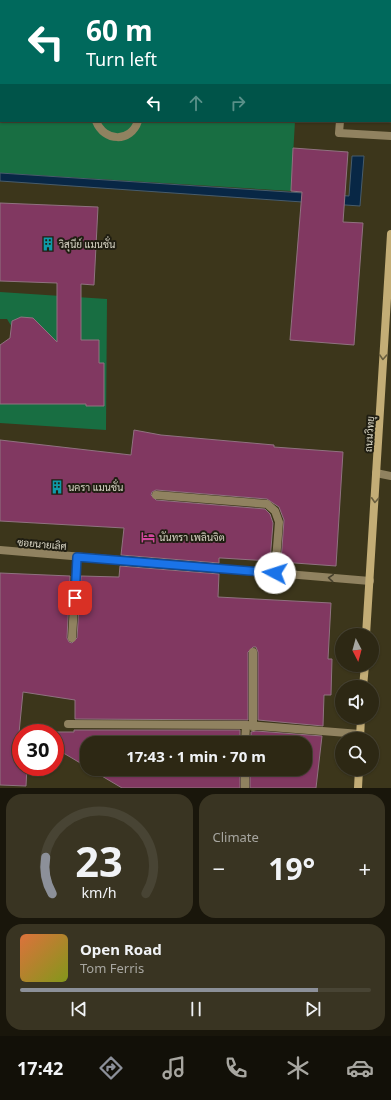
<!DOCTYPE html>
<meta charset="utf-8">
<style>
:root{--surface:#2d2814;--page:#393422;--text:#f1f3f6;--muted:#a7a6a0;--line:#484434;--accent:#8c9099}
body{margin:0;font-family:"Noto Sans",Sarabun,sans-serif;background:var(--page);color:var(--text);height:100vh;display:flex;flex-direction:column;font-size:15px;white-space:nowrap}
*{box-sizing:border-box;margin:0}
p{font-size:13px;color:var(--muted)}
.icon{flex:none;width:22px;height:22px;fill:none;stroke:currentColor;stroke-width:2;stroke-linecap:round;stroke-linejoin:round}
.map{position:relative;height:788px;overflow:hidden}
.panel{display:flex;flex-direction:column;gap:6px;padding:6px;background:#19160b;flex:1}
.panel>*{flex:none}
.guide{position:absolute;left:0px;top:0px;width:391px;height:122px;box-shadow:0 1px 3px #0004,0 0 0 1px var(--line);background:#00695c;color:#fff;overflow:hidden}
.needle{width:26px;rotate:174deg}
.controls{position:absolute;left:335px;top:628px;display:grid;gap:8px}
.controls a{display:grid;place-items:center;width:44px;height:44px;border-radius:50%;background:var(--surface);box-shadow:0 1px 3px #0004,0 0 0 1px var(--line);font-size:20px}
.speed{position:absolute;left:12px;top:724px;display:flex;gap:8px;font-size:20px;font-weight:700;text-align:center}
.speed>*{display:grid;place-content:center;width:52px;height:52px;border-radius:50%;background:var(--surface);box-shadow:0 1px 3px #0004,0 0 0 1px var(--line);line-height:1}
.speed .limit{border:6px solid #d22;background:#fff;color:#111}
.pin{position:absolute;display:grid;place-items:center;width:34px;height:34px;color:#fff;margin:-17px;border-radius:8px;box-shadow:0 2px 6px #0006}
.me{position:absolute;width:44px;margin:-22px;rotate:275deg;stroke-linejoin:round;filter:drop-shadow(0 0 3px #0008)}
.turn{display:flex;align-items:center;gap:14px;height:84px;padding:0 20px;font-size:18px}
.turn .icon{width:52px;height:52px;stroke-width:2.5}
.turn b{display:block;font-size:28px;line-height:34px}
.lanes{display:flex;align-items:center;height:38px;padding:0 20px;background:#0003;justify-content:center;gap:20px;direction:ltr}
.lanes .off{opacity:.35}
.big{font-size:30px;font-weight:700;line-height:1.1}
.panel .card{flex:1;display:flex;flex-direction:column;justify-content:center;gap:6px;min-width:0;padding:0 14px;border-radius:16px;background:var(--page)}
.panel .dial{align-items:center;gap:0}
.dial svg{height:104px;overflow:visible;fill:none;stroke:var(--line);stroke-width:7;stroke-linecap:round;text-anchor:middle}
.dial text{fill:var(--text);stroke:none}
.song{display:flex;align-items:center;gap:12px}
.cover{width:48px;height:48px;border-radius:6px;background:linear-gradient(135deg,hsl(20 70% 55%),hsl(70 70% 35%))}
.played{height:4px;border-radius:2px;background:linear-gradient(90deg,var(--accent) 85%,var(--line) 85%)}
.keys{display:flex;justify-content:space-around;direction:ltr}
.heat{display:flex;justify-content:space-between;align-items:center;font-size:22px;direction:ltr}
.panel .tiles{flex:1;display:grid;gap:6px;grid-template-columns:1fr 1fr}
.card:last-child{grid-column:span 2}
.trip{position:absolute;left:80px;top:736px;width:232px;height:40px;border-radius:16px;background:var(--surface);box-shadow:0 1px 3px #0004,0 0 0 1px var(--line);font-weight:700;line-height:40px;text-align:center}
.tabs{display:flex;height:64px;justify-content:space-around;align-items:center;background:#121008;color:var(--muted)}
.tabs .icon{width:28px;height:28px}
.tabs .current{color:var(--accent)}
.tabs b{font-size:18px;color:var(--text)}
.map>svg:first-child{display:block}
</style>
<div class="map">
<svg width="391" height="788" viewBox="0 0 391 788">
<rect width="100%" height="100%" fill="#3c361b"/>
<path fill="#186e42" d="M 0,0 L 93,0 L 1,1 L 1,121 L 295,121 L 291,191 L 0,173 Z
M 138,0 L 307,0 L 138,1 Z
M 0,292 L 107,299 L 106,430 L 0,423 L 0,347 L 4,348 L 15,332 L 7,319 L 0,319 Z"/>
<path fill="#082745" stroke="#475c6c" d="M 352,156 L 364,156 L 360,206 L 0,181 L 0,173 L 349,196 Z"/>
<path fill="#813861" stroke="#907280" d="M 293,148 L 348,152 L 343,222 L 363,223 L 354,345 L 290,340 L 302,192 L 291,191 Z
M 0,203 L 98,207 L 94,285 L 81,284 L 81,340 L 99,340 L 99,363 L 104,363 L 104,406 L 86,406 L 86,404 L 0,404 L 0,345 L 10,338 L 12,321 L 21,317 L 33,318 L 57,342 L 57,283 L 0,281 Z
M 134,430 L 161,435 L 274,445 L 274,447 L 343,452 L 336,566 L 281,562 L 284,520 L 279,507 L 267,499 L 156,490 L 152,492 L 151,495 L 156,500 L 265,509 L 270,514 L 273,523 L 270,561 L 221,558 L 219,558 L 219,563 L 121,555 L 124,528 L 0,521 L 0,440 L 131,455 Z
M 120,566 L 219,574 L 218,597 L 331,603 L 328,659 L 332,659 L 331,695 L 324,695 L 323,726 L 258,720 L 258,652 L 256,647 L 253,647 L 248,652 L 248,720 L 75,719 L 75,700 L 23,692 L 19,733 L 21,733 L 21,767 L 27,767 L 26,786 L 0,785 L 0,573 L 70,576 L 67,638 L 69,642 L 72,643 L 77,638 L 81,576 L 119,577 Z
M 74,730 L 240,730 L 240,743 L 87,743 L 87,767 L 55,748 L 55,732 L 74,732 Z
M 256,731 L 322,736 L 316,788 L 250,788 L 250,769 L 305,769 L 305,743 L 251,743 L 251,732 Z
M 90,769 L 240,769 L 240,788 L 122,788 Z"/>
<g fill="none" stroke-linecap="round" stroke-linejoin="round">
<path stroke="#908260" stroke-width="8" d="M 124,1 L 124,0
M 348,1 L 348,0
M 96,121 C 104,142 131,143 138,121
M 340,121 L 339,133 L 391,136
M 376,473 L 391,476
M 245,743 L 246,725
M 245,788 L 245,769"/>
<path stroke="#908260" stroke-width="8" d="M 156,495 L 267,504 L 275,511 L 279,522 L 275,573
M 0,550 L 370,581
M 72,638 L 77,557
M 253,652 L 253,727
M 68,724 L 246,725 L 360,734"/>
<path stroke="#c3ad76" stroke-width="8" d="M 366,635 L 391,234
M 363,687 L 365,665
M 360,739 L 361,717
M 358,788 L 359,769"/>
</g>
<defs><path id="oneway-chevron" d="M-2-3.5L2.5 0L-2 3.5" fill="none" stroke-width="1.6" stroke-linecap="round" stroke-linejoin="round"/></defs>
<g stroke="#695e3f">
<use href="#oneway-chevron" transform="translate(383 357) rotate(93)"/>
<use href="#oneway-chevron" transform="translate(375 500) rotate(93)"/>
</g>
<use stroke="#47412d" href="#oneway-chevron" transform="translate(331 578) rotate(-175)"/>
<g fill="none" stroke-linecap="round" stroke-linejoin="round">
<g stroke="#114b97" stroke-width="10">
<path id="route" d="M 75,598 L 77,557 L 275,573"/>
</g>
<use href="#route" stroke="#1a73e8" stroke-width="7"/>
</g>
<defs>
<g id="building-bare" transform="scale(1.08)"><path d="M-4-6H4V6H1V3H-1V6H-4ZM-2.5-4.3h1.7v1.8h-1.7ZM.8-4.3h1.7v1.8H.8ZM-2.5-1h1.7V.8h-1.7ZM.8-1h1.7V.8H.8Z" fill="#0f9aa8" stroke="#201e12" stroke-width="2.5" paint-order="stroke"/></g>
<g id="hotel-bare" transform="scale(1.08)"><path d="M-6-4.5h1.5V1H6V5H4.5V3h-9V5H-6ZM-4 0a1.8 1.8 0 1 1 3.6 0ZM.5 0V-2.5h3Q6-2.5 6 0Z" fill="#d1479c" stroke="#201e12" stroke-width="2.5" paint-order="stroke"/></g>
</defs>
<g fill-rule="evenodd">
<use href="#building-bare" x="48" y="244"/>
<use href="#building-bare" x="57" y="487"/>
<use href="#hotel-bare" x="148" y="537"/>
</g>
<g text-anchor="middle" stroke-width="4" stroke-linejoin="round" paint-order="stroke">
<g font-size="10" fill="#dbd8c8" stroke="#201e12" text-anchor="start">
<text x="59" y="248">วิสุนีย์ แมนชั่น</text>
<text x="68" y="491">นครา แมนชั่น</text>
<text x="159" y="541">นันทรา เพลินจิต</text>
</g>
<g font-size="10" fill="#dbd8c8" stroke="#201e12">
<text transform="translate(369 434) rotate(-86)" y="4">ถนนวิทยุ</text>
<text transform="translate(42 544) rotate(5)" y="4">ซอยนายเลิศ</text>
</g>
</g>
</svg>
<div class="controls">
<a><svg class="needle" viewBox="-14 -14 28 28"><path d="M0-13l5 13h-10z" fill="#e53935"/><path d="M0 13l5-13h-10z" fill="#a7a6a0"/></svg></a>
<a><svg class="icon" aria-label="sound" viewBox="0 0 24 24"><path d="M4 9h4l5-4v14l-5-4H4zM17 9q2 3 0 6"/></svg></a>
<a><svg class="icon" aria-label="search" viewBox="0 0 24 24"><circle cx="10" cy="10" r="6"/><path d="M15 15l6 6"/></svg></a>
</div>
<div class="speed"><div class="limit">30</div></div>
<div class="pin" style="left:75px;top:598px;background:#d93025"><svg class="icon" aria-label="arrive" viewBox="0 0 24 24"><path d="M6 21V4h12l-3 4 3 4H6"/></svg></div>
<svg class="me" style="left:275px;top:573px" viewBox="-20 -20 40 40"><circle r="19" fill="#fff"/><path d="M0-13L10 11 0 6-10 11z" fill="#1a73e8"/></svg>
<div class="trip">17:43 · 1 min · 70 m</div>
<div class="guide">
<div class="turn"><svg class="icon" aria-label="left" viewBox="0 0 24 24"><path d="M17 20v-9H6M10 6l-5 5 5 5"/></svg><div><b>60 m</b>Turn left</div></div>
<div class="lanes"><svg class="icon" aria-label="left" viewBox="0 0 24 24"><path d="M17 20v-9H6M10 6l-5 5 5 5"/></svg><svg class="icon off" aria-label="ahead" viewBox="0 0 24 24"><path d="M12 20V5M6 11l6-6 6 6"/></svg><svg class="icon off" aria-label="right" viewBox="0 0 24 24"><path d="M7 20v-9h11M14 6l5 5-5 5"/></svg></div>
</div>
</div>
<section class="panel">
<div class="tiles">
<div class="card dial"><svg viewBox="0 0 100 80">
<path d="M14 69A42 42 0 1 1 86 69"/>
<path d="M14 69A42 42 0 0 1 9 41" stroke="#8c9099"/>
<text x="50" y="56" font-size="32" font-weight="700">23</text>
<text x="50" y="72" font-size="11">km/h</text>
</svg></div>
<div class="card"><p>Climate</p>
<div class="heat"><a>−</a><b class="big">19°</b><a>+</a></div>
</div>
<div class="card">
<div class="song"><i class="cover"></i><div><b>Open Road</b><p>Tom Ferris</p></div></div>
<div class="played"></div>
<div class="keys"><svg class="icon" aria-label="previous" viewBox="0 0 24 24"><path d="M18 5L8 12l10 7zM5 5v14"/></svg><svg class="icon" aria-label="pause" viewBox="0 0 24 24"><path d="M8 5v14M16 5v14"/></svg><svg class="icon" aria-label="next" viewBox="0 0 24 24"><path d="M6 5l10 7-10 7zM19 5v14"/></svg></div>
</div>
</div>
</section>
<nav class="tabs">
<b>17:42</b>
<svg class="icon current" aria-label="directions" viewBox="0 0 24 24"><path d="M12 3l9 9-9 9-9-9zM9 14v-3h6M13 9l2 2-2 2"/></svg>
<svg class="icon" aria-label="music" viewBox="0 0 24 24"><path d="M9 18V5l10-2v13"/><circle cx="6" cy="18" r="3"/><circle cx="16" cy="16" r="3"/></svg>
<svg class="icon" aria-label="phone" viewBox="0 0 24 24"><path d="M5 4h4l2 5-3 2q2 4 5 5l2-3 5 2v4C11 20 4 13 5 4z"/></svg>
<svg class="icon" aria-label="climate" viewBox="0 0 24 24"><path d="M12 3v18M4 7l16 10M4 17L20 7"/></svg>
<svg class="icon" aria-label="car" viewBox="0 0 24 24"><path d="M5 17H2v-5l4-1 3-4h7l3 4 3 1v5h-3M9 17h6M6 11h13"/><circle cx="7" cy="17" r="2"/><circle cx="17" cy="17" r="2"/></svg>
</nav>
